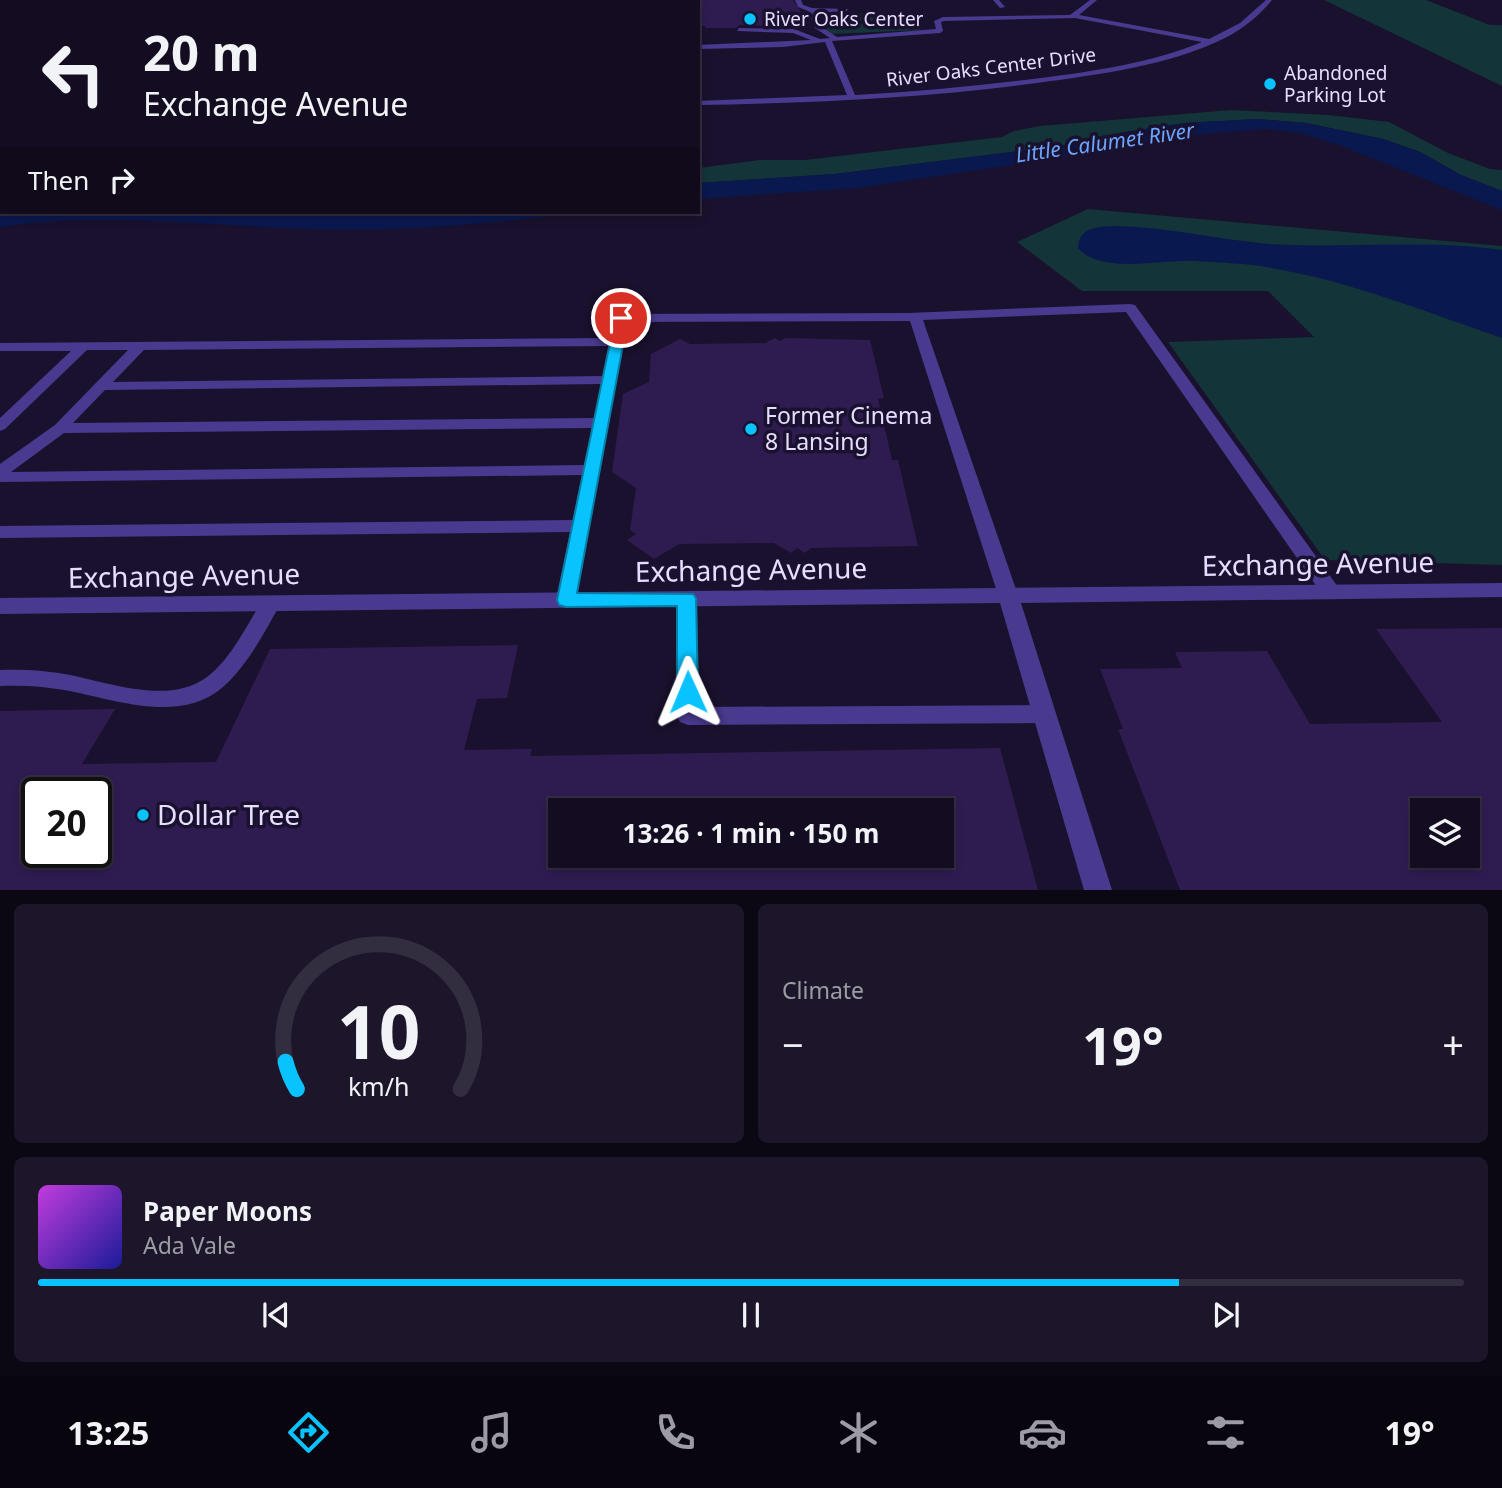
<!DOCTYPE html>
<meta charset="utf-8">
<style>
:root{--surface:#140d22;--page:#1d162a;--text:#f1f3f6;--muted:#9d9ca5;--line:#332d40;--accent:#09c3ff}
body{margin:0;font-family:"Noto Sans",sans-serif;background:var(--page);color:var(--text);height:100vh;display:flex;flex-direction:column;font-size:26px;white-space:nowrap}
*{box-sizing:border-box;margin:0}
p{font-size:23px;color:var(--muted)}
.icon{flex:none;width:38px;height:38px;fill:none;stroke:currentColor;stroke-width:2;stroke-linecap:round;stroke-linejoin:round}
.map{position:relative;height:890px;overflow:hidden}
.details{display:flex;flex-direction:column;gap:14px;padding:14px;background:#0b0713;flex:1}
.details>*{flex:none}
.guide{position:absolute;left:0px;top:0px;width:700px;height:214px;box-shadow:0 4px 10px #0003,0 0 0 2px var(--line);background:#140d22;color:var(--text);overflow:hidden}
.controls{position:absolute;left:1410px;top:798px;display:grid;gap:14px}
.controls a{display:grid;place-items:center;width:70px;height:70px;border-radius:0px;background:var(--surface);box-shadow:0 4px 10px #0003,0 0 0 2px var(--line);font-size:35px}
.speed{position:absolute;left:21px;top:777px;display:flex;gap:14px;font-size:35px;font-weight:700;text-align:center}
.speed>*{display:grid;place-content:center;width:91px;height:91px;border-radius:50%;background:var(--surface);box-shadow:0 4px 10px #0003,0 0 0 2px var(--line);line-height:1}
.speed .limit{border:4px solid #111;border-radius:10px;background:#fff;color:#111}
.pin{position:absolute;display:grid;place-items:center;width:60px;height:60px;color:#fff;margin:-30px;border:4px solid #fff;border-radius:50%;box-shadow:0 2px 7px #0007}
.me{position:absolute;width:77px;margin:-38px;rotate:359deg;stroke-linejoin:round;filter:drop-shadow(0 0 5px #0008)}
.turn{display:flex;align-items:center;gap:24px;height:147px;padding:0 28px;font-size:32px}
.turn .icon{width:91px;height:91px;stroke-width:2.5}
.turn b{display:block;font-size:49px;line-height:60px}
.then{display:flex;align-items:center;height:66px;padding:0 28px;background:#0003;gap:14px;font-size:26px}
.big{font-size:52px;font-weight:700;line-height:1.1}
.details .tile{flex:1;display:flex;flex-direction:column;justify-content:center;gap:10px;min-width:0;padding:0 24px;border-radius:10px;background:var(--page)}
.details .dial{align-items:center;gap:0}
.dial svg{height:182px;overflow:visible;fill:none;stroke:var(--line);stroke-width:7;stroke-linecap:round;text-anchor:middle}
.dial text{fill:var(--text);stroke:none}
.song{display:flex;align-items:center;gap:21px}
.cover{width:84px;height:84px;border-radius:10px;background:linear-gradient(135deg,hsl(290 70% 55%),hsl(240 70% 35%))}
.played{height:7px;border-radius:4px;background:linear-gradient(90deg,var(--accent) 80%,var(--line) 80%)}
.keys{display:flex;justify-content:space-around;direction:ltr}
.heat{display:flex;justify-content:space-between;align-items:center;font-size:38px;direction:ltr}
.details .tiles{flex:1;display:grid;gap:14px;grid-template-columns:1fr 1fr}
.tile:last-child{grid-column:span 2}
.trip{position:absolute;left:548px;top:798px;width:406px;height:70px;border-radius:0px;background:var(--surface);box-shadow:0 4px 10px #0003,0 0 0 2px var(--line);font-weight:700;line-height:70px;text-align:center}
.dock{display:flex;height:112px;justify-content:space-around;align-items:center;background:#08050e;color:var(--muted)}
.dock .icon{width:49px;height:49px}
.dock .on{color:var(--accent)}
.dock b{font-size:32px;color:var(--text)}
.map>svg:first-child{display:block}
</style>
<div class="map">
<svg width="1502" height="890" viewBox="0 0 1502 890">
<rect width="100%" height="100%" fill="#1a112e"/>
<path fill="#133438" d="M 1324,0 L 1426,0 L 1490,25 L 1502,25 L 1502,86 Z
M 822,13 L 910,14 L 920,16 L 912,19 L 921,30 L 831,34 L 827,32 Z
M 1231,110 L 1329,115 L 1389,122 L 1448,153 L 1490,169 L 1502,170 L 1502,191 L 1461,175 L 1420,152 L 1383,139 L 1306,123 L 1257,119 L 1185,123 L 1125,132 L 1075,144 L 835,174 L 698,183 L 698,168 L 760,160 L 805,160 L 1002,137 L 1014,131 L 1040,126 Z
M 1088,209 L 1502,246 L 1502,565 L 1325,560 L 1168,342 L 1314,337 L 1268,291 L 1082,291 L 1017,242 Z"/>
<path fill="#09184f" d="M 1257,119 L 1306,123 L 1383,139 L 1420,152 L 1461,175 L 1502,191 L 1502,210 L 1339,145 L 1300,133 L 1266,129 L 1177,136 L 1111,150 L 858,188 L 698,199 L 698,183 L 835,174 L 1075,144 L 1125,132 L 1185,123 Z
M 0,210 L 2,212 L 580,212 C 490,224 401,232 309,229 C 207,226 102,211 0,227 Z
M 1117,226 C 1174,227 1230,243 1287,245 C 1359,247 1431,240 1502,250 L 1502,338 C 1426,312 1350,281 1271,268 C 1247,263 1221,263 1196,261 C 1163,259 1101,275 1078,248 C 1079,226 1099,227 1117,226 Z"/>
<path fill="#2e1c50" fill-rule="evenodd" d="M 698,0 L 793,0 L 800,10 L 804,27 L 739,25 L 736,28 L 705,28 L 705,26 L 698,26 Z
M 775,338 L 780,341 L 786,338 L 870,340 L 884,398 L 878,399 L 892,460 L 898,460 L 918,546 L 811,548 L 805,553 L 797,548 L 791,553 L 774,543 L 679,544 L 654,559 L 627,540 L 636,534 L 630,530 L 636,488 L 612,472 L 623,394 L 649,382 L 651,354 L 680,339 L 690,344 L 765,343 Z
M 1502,628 L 1502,890 L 1180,890 L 1118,729 L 1123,729 L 1100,669 L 1182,668 L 1175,652 L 1267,651 L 1310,724 L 1442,722 L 1376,629 ZM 1423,810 L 1468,810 L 1468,856 L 1423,856 Z
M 518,645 L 507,698 L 477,699 L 464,750 L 532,749 L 530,756 L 1000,748 L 1038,890 L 0,890 L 0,711 L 115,709 L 82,764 L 216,762 L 270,649 ZM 37,793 L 96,793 L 96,852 L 37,852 ZM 560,810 L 942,810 L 942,856 L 560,856 Z"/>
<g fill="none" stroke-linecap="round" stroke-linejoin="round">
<path fill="#493a8f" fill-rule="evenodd" d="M 18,0 L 28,0 L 15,2 Z
M 94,0 L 102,0 L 92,2 Z
M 382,0 L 388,0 L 381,2 Z
M 533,0 L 539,0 L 532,2 Z
M 795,0 L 801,0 L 803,5 L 812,8 L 848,9 L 846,12 L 815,12 L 820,26 L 837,37 L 936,29 L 934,21 L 943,17 L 1070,15 L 1090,0 L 1097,0 L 1079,15 L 1209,39 L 1240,23 L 1266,0 L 1272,0 C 1260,15 1244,28 1227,37 C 1169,66 1101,74 1037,83 C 924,98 812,103 698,105 L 698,101 L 847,95 L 825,42 L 783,47 L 698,49 L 698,45 L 811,40 L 793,33 L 737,31 L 739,28 L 794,29 L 820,39 L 830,38 L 815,28 L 808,11 L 798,7 ZM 1075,18 L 1202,42 C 1151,63 1095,71 1041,78 C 979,86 917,92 855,95 L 832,41 L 940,33 L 943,31 L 941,22 L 944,21 Z
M 993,0 L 999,0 L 1005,7 L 1000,8 Z
M 2,4 L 2,8 L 0,9 L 0,5 Z
M 0,42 L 2,42 L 0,47 Z
M 1130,304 L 1135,305 L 1338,587 L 1340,592 L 1338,597 L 1324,597 L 1126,312 L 923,320 L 1018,595 L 1015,600 L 1008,602 L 1001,600 L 998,595 L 910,321 L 627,322 L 576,600 L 573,605 L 566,607 L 559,605 L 556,600 L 570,532 L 0,538 L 0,526 L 573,520 L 582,475 L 0,482 L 0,464 L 55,425 L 128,350 L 87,350 L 5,429 L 0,431 L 0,418 L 71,351 L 0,351 L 0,343 L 610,338 L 615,318 L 621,314 L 908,313 ZM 609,346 L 603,376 L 113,382 L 144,350 ZM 601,384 L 594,418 L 73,423 L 105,390 ZM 592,428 L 584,465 L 11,472 L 64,433 Z
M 687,592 L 694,594 L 697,599 L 699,707 L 1044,705 L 1052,708 L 1055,714 L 1052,720 L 1044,723 L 688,725 L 680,722 L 677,716 L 677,599 L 680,594 Z
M 271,596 L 278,598 L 281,603 C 265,631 248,665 223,687 C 179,725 114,699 64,690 C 43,686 21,685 0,686 L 0,670 C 20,669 40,670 59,673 C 104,680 166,707 207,677 C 232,658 247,624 264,598 Z"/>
<path fill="#493a8f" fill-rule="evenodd" d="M 0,114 L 2,114 L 2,120 L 0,120 Z
M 1502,583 L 1502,597 L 1021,603 L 1112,890 L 1084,890 L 1000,603 L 0,614 L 0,598 Z"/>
<path fill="#dc64ff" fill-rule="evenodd" d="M 0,195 L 2,195 L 0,202 Z"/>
</g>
<path fill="#09c3ff" stroke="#067fa6" stroke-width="2" d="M 621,314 L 628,318 L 577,593 L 693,594 L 696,598 L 698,692 L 695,698 L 688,701 L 680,698 L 677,692 L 677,606 L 566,607 L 559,605 L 557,600 L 615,318 Z"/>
<g fill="#09c3ff" stroke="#1a112e" stroke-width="2.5">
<circle cx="750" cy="19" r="7"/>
<circle cx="1270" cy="84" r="7"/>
<circle cx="751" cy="429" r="7"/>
<circle cx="143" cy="815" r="7"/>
</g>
<g text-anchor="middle" stroke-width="7" stroke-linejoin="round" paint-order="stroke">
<g font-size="19" fill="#e6ddff" stroke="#1a112e" text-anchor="start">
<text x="764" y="26">River Oaks Center</text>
<text x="1284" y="80">Abandoned<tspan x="1284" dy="22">Parking Lot</tspan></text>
</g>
<g font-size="19" fill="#e6ddff" stroke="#1a112e">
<text transform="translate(991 67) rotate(-7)" y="7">River Oaks Center Drive</text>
</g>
<g font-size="21" font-style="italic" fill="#6ba5ff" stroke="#1a112e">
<text transform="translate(1105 143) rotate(-8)" y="7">Little Calumet River</text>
</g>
<g font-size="23" fill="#e6ddff" stroke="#1a112e" text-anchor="start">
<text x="765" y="424">Former Cinema<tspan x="765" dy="26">8 Lansing</tspan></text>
</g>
<g font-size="28" fill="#e6ddff" stroke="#1a112e">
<text transform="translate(1318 564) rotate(-1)" y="10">Exchange Avenue</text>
<text transform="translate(751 570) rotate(-1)" y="10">Exchange Avenue</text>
<text transform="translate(184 576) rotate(-1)" y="10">Exchange Avenue</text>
</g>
<g font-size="28" fill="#e6ddff" stroke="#1a112e" text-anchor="start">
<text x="157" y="825">Dollar Tree</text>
</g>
</g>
</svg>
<div class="controls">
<a><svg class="icon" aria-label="layers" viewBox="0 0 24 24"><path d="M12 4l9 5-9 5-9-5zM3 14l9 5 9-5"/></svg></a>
</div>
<div class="speed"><div class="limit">20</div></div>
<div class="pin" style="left:621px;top:318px;background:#d93025"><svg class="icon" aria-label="arrive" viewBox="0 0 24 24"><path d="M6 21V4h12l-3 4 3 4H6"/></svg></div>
<svg class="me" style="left:688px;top:692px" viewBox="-20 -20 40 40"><path d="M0-17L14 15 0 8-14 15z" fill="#09c3ff" stroke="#fff" stroke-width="4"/></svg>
<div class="trip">13:26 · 1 min · 150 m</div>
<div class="guide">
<div class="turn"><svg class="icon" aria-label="left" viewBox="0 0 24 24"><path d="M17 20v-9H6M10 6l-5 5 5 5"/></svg><div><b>20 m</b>Exchange Avenue</div></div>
<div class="then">Then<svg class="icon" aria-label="right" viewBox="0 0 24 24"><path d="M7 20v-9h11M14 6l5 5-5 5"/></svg></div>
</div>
</div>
<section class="details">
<div class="tiles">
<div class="tile dial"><svg viewBox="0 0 100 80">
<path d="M14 69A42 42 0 1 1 86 69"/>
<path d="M14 69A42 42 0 0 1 9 57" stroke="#09c3ff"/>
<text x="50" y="56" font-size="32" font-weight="700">10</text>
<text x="50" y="72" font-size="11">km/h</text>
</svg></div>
<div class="tile"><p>Climate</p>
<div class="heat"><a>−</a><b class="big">19°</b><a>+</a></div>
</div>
<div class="tile">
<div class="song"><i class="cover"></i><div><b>Paper Moons</b><p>Ada Vale</p></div></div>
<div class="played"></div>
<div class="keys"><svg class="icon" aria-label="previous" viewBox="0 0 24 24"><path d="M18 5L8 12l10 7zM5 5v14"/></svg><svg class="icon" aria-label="pause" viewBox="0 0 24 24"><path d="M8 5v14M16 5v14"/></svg><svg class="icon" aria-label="next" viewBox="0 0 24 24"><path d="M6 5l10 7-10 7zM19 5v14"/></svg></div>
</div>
</div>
</section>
<nav class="dock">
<b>13:25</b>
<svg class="icon on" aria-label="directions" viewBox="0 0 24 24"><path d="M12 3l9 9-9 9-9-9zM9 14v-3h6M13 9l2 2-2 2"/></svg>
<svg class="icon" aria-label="music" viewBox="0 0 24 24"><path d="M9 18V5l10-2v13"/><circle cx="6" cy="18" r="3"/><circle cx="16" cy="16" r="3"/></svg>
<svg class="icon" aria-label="phone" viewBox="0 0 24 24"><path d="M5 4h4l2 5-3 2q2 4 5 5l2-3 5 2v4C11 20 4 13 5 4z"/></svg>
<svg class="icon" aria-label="climate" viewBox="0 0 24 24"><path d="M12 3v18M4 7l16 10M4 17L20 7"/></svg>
<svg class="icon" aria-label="car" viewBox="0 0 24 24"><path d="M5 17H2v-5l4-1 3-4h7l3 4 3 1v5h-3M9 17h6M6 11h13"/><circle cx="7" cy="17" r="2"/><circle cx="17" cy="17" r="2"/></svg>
<svg class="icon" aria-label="filters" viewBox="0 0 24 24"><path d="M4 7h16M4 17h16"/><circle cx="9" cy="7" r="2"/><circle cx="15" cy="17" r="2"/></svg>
<b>19°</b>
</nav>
